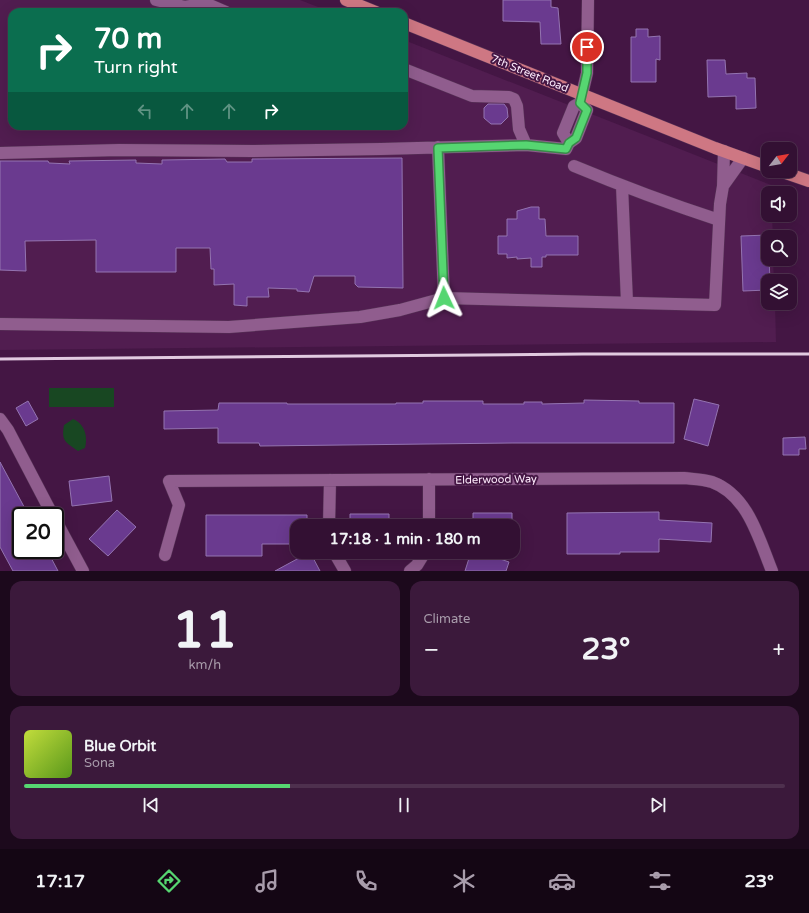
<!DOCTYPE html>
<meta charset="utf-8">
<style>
:root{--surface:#331033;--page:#3b193b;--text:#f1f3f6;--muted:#a99dac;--line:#4e304e;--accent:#56d671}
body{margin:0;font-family:"Varela Round",sans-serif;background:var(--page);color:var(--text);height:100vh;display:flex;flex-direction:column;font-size:15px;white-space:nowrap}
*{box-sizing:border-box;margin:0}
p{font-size:13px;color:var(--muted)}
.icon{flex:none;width:22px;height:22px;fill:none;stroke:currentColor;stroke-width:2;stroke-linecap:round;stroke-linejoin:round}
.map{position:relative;height:571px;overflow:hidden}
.side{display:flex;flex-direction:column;gap:10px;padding:10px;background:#1c091c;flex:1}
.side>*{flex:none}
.banner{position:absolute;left:8px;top:8px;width:400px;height:122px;border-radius:12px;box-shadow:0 4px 16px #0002,0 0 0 1px var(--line);background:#0b6e4f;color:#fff;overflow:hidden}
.needle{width:26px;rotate:59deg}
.tools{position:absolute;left:761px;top:142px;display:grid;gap:8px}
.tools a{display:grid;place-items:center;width:36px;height:36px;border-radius:8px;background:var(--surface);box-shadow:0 4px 16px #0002,0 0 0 1px var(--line);font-size:20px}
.speed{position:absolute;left:12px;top:507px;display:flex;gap:8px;font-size:20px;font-weight:700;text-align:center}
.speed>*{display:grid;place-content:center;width:52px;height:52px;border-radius:50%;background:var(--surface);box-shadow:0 4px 16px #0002,0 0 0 1px var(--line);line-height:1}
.speed .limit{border:2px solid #111;border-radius:6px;background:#fff;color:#111}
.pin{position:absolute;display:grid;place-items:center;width:34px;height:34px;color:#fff;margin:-17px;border:2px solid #fff;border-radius:50%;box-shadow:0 1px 4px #0007}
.me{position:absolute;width:44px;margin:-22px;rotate:358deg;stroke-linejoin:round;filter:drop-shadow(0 0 3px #0008)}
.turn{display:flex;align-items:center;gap:14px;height:84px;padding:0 20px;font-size:18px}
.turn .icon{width:52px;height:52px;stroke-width:2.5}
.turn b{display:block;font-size:28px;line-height:34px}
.lanes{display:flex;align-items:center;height:38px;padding:0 20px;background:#0003;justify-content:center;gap:20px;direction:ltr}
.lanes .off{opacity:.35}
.big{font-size:30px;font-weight:800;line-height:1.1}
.side .widget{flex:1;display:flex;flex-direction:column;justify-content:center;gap:6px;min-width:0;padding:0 14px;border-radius:12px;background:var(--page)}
.side .dial{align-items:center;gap:0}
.dial b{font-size:52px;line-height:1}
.song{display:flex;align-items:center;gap:12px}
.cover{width:48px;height:48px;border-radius:6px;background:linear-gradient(135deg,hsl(70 70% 55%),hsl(90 70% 35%))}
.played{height:4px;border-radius:2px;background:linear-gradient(90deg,var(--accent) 35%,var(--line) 35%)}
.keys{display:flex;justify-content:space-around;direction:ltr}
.heat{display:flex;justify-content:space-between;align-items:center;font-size:22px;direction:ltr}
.side .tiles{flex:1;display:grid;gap:10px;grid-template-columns:1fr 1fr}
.widget:last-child{grid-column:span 2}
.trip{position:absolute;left:290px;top:519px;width:230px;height:40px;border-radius:12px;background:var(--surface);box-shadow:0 4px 16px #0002,0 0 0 1px var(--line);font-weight:800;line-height:40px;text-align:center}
.tab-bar{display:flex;height:64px;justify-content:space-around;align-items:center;background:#140614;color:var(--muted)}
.tab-bar .icon{width:28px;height:28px}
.tab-bar .active{color:var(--accent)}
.tab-bar b{font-size:18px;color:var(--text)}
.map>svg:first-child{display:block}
</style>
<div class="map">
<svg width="809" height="571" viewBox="0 0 809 571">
<rect width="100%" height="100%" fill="#441644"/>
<path fill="#511d50" d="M 0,0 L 300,0 L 331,12 L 12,12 L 12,126 L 404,126 L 404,40 L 771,185 L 772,193 L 768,193 L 768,215 L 772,215 L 773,237 L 768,237 L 768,259 L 773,259 L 774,281 L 768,281 L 768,303 L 775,303 L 776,342 L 0,350 Z"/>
<path fill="#184722" d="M 49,388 L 114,388 L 114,407 L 49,407 Z
M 73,419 C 85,424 88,437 85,448 L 78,451 C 66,442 61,442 64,425 Z"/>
<path fill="#6a3a8f" stroke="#9474b1" d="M 503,0 L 551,0 L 551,7 L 558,8 L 561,44 L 541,44 L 540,22 L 503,21 Z
M 636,29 L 648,29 L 648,37 L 660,36 L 660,60 L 656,59 L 656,82 L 631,82 L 631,37 L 636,37 Z
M 707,60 L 725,60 L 726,74 L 747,73 L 747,78 L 755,78 L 756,108 L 736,109 L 736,96 L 708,97 Z
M 488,104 L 504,104 L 507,108 L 508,117 L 501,124 L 491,124 L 484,118 L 484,108 Z
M 402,158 L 403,288 L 358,287 L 355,284 L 355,276 L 314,276 L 309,292 L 297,291 L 297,289 L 268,288 L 269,297 L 247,297 L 247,306 L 234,305 L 234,284 L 214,285 L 214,269 L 211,269 L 210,248 L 176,248 L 176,272 L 96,272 L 96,240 L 25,241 L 26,271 L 0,270 L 0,161 L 48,161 L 49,163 L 70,164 L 69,161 L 136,160 L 136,163 L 162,164 L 162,160 L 225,159 L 227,162 L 252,162 L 252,159 Z
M 531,207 L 539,207 L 539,219 L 545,219 L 546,236 L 578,236 L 578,255 L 546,255 L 546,257 L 542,257 L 542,267 L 531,267 L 531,258 L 517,259 L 517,257 L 507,258 L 507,254 L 498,254 L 498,236 L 507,236 L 507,219 L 517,219 L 517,211 Z
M 768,235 L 770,281 L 768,281 L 768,290 L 743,291 L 741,236 Z
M 694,399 L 719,405 L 708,446 L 684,439 Z
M 584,400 L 639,401 L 639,403 L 674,403 L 674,443 L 513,443 L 260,446 L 259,443 L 218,443 L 218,428 L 164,429 L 164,411 L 218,410 L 219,403 L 287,403 L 287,404 L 396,404 L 396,403 L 423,403 L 423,401 L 483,401 L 483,404 L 524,404 L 524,402 L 542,402 L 542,404 L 584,403 Z
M 28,401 L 38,419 L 26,426 L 16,408 Z
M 805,437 L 806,449 L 799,449 L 799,455 L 783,455 L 783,438 Z
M 0,462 L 29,516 L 21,516 L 21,550 L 47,550 L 58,571 L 13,571 L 0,547 Z
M 109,476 L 112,501 L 72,506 L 69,481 Z
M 117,510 L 136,527 L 108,556 L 89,539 Z
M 659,512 L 659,520 L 712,523 L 711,542 L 659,539 L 659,552 L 620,552 L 620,554 L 567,554 L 567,513 Z
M 473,513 L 512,513 L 512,526 L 473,526 Z
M 350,514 L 389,514 L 389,526 L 350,526 Z
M 206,515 L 307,515 L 307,526 L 297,526 L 297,544 L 262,544 L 262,556 L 206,556 Z
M 310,552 L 320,571 L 275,571 Z
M 471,552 L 480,552 L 509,562 L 506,571 L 465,571 Z"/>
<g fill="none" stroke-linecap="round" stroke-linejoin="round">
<g stroke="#573457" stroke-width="13">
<path id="minor" d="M 156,0 L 185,7 L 205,3 L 226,12
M 404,69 L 472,96 L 509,97 L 514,99 L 517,106 L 519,129 L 526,145 L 566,149 L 569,143 L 576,138 L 587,110 L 580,103
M 580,103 L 587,73 L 588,0
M 569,143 L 563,133 L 574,106 L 580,103
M 438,147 L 444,298
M 724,151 L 723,186 L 743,158
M 0,153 L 119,150 L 253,151 L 381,149 L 526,145
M 574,166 C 622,186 670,204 719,220
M 622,186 L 627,302
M 0,324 L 229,327 L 360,317 L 400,310 L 444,298 L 715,305 L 720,204 L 723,186
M 0,419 L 8,430 L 53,516
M 55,519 L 83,571
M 329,526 L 330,480
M 429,526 L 429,479
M 334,552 L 345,571
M 165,555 L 179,505 L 169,481 L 684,478 C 693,479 703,479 712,482 C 748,495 759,539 772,571
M 410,571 L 417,565 L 425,552"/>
</g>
<g stroke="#573457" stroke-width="13">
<path id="major" d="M 346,0 L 376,12
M 404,23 L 715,148 L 768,167
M 780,171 L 809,181"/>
</g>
<use href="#minor" stroke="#905d8e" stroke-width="12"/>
<use href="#major" stroke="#ce7783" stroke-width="12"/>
<path stroke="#e1cae0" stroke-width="3" d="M 0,359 L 583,354 L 809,354"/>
</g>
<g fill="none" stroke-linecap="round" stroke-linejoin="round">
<g stroke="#388b49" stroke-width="10">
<path id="route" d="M 444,298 L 438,148 L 526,145 L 566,149 L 569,143 L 576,138 L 587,110 L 580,103 L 587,73 L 587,47"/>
</g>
<use href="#route" stroke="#56d671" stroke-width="7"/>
</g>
<g text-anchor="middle" stroke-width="4" stroke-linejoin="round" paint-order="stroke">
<g font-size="11" fill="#fdebfc" stroke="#441644">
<text transform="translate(530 73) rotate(22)" y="4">7th Street Road</text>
<text transform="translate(496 479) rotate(-1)" y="4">Elderwood Way</text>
</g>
</g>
</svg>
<div class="tools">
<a><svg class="needle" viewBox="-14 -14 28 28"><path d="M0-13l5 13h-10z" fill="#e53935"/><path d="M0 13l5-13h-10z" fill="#a99dac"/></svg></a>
<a><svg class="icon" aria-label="sound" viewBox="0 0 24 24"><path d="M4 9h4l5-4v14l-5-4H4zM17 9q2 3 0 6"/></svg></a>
<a><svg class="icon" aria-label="search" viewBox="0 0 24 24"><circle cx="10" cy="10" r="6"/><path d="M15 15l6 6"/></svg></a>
<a><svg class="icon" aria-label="layers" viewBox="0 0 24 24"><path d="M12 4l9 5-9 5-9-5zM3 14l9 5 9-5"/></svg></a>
</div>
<div class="speed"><div class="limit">20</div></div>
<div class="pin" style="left:587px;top:47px;background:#d93025"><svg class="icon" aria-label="arrive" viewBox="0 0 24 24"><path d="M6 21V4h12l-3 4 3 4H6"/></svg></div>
<svg class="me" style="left:444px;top:298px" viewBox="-20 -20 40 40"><path d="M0-17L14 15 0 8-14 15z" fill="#56d671" stroke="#fff" stroke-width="4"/></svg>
<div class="trip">17:18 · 1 min · 180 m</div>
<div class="banner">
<div class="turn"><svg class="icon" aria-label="right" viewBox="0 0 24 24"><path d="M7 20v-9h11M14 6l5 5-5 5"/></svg><div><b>70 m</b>Turn right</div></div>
<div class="lanes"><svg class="icon off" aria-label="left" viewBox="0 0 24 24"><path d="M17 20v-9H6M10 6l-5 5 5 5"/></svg><svg class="icon off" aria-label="ahead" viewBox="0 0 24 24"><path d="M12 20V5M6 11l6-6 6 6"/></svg><svg class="icon off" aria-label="ahead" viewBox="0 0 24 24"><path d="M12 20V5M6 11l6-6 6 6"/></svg><svg class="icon" aria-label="right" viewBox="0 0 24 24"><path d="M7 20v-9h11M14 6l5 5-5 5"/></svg></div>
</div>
</div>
<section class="side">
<div class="tiles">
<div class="widget dial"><b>11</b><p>km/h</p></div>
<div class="widget"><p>Climate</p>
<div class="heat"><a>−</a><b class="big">23°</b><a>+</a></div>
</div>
<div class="widget">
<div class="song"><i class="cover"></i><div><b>Blue Orbit</b><p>Sona</p></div></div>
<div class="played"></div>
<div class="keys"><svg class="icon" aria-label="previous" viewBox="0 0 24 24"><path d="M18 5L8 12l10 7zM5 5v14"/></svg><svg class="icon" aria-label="pause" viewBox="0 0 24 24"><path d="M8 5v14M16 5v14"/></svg><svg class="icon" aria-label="next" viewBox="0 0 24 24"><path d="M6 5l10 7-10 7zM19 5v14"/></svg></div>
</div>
</div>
</section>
<nav class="tab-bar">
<b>17:17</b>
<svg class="icon active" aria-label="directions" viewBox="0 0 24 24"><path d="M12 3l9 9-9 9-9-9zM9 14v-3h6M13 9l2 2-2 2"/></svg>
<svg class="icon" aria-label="music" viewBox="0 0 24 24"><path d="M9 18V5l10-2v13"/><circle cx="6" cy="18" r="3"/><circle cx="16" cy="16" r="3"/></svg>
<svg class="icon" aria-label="phone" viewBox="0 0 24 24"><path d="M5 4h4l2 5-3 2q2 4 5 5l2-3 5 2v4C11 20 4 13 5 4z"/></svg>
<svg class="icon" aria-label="climate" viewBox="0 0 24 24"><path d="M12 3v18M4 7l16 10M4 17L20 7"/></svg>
<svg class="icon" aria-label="car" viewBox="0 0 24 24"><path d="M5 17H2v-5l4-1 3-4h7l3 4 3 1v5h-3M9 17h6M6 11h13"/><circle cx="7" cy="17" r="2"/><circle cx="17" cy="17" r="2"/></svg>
<svg class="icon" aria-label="filters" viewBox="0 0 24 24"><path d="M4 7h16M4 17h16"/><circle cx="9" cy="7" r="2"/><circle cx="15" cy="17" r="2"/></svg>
<b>23°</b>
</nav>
